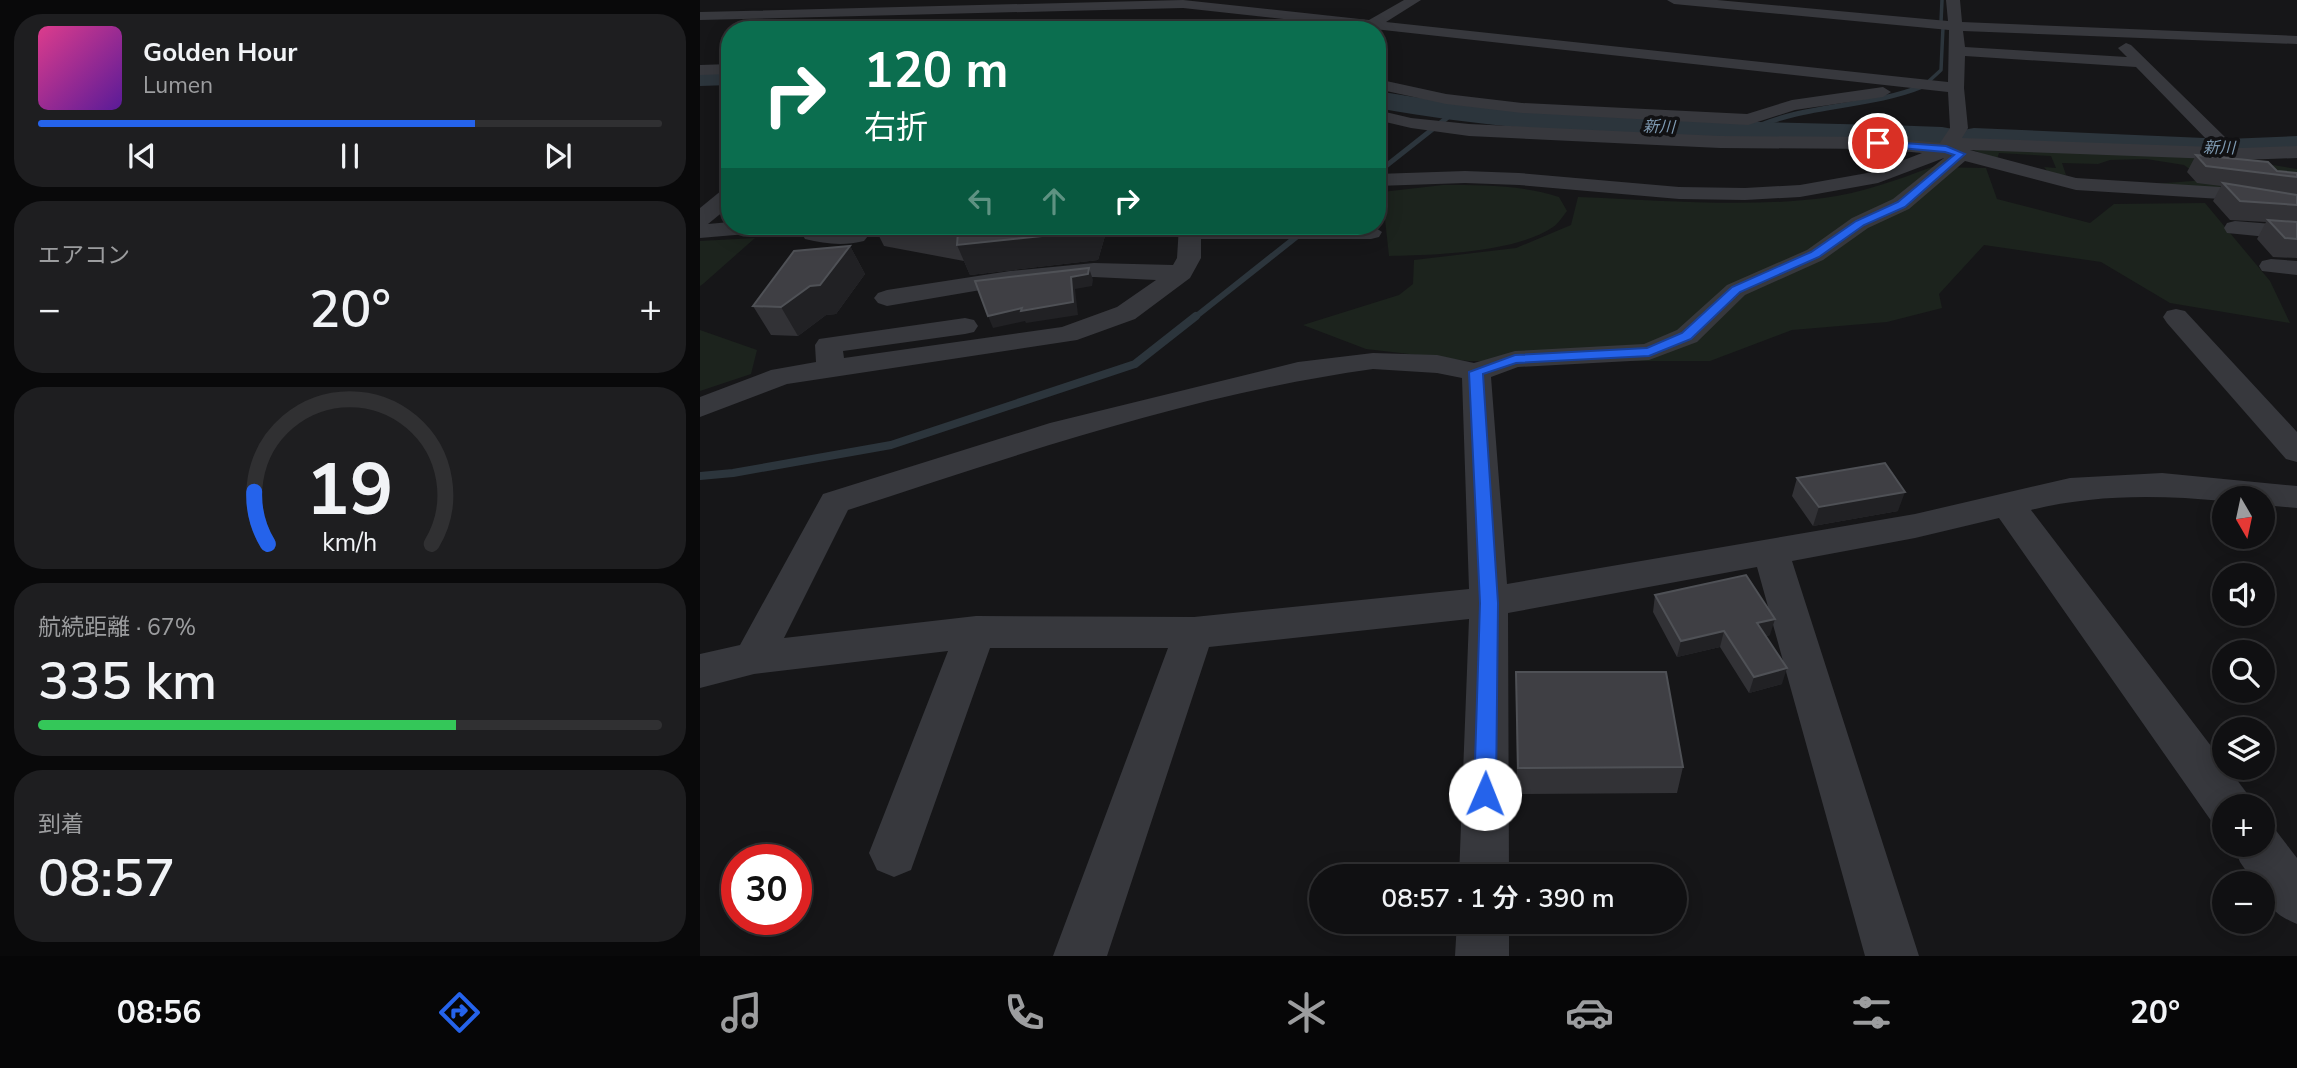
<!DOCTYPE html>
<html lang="ja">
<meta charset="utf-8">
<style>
:root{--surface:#101012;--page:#1e1e20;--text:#f1f3f6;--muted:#9c9d9f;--line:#303032;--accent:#2563eb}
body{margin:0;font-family:"Nunito Sans","Noto Sans JP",sans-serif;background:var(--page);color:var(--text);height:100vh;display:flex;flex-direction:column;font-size:26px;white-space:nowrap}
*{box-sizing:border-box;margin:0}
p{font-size:23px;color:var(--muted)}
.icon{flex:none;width:38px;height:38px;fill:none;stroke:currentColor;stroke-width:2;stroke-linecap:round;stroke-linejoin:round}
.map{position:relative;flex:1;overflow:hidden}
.drawer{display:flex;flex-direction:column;gap:14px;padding:14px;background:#09090a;width:700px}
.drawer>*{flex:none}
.banner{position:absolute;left:21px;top:21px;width:665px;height:214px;border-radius:28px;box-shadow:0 4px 18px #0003,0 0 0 2px var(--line);background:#0b6e4f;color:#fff;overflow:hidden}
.needle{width:46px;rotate:171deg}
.fabs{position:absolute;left:1512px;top:486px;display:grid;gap:14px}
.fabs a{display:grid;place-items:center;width:63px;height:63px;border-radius:50%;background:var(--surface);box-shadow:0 4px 18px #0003,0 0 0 2px var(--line);font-size:35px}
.speed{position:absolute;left:21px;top:844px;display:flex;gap:14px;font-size:35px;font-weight:700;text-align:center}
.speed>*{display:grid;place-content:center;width:91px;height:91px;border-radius:50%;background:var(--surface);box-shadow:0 4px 18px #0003,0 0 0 2px var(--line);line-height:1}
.speed .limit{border:10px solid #d22;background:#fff;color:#111}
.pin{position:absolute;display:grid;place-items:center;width:60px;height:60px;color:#fff;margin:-30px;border:4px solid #fff;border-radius:50%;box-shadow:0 2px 7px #0007}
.me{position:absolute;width:77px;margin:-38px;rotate:1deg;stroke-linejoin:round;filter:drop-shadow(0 0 5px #0008)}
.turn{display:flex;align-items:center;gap:24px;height:147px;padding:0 28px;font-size:32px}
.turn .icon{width:91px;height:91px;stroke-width:2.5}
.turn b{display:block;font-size:49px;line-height:60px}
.lanes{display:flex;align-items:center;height:66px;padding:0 28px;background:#0003;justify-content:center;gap:35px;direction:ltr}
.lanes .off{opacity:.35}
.big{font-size:52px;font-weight:600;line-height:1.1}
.drawer .card{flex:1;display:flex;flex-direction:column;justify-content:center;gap:10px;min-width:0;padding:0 24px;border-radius:28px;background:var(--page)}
.drawer .dial{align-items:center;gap:0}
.dial svg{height:182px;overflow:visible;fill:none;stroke:var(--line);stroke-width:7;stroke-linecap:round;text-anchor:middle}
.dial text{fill:var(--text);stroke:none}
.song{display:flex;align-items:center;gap:21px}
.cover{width:84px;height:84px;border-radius:10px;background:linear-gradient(135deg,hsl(330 70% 55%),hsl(270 70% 35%))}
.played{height:7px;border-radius:4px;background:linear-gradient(90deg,var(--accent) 70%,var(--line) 70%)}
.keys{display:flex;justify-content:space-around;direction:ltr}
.heat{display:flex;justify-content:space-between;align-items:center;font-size:38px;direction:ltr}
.charge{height:10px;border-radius:5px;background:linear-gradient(90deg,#34c759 67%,var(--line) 0)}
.trip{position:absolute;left:609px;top:864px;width:378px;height:70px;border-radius:35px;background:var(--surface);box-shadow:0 4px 18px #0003,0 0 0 2px var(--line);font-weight:600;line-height:70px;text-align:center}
.dock{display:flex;height:112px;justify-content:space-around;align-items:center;background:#060607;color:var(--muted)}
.dock .icon{width:49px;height:49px}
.dock .on{color:var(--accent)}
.dock b{font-size:32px;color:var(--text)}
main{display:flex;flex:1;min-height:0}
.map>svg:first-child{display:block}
</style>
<main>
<section class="drawer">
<div class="card">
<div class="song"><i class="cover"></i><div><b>Golden Hour</b><p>Lumen</p></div></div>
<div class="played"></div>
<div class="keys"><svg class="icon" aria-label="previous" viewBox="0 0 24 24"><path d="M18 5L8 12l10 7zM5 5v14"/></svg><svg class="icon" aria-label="pause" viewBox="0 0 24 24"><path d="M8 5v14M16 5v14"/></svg><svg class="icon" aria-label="next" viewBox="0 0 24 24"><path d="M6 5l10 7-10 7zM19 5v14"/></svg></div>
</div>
<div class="card"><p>エアコン</p>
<div class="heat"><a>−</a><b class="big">20°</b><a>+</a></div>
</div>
<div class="card dial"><svg viewBox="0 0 100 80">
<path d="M14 69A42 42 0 1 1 86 69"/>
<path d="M14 69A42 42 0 0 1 8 46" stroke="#2563eb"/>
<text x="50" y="56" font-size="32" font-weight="700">19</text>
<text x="50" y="72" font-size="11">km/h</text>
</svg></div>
<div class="card"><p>航続距離 · 67%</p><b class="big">335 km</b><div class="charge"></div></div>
<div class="card"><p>到着</p><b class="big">08:57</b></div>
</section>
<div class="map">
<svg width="1597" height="956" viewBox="0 0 1597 956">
<rect width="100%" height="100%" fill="#161618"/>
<path fill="#1c231d" d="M 1279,147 L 1520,156 L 1597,169 L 1597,180 L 1530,189 L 1453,184 L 1505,180 L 1484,165 L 1446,159 L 1410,160 L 1398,164 L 1362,163 L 1366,175 L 1350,174 L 1344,167 L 1356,168 L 1351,156 L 1299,153 L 1297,159 L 1273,150 Z
M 1232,167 L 1286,168 L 1297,199 L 1390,223 L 1414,204 L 1505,203 L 1570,281 L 1590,323 L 1470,303 L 1401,262 L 1284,245 L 1239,294 L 1242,308 L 1187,322 L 1092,330 L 1010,361 L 769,361 L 666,349 L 603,325 L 699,295 L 713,284 L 714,260 L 816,248 L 871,225 L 878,197 C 960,200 1043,208 1124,198 C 1161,193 1197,180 1232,167 Z
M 743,185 C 781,185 823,185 859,197 L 867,211 C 863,216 858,224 853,227 C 815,253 734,255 689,256 L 682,192 Z
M 55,238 L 3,284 L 0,286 L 0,241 Z
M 0,330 L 57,350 L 51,374 L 0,391 Z"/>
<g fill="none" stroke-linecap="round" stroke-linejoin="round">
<path stroke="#2c353c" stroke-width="3.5" d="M 1241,22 L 1242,0
M 1228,82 L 1241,70 L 1243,27"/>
<path stroke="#2c353c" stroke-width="5" d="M 1048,131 C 1103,103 1166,109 1223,86
M 677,173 L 753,113"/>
<path stroke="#2c353c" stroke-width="6" d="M 494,318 L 610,226"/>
<path stroke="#2c353c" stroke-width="8" d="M 0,476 L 33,473 L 191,445 L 435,364 L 496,316"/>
<path fill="#2c353c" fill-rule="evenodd" d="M 30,69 L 30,85 L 0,86 L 0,70 Z
M 677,91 C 863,124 1054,120 1242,127 L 1253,129 L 1257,136 L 1253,143 L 1242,145 C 1054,138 862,142 677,108 Z
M 1274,128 L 1527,139 L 1597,136 L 1597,154 L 1527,157 L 1274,146 L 1263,144 L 1259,137 L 1263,130 Z"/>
<path fill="#37383d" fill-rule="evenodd" d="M 483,0 L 669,20 L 704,0 L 721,0 L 686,22 L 1248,82 L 1249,30 L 974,4 L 967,0 L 1017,0 L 1248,21 L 1246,0 L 1260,0 L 1262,22 L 1597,36 L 1597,44 L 1263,31 L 1265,47 L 1427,57 L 1418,48 L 1426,43 L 1431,45 L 1528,140 L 1525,144 L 1511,144 L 1436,67 L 1265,56 L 1264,88 L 1268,128 L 1262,138 L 1542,148 L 1597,146 L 1597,158 L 1542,160 L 1270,150 L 1376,178 L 1521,187 L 1597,198 L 1597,212 L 1521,199 L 1376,190 L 1265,161 L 1209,209 L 1168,228 L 1123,260 L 1045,295 L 997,342 L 949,360 L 818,367 L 791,377 L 807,584 L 1215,514 L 1370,478 L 1462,473 L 1597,486 L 1597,508 L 1563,505 L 1563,499 L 1524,499 L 1524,501 C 1459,495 1395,494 1331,510 L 1524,763 L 1524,768 L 1528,768 L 1546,792 L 1552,807 L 1524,807 L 1524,827 L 1512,822 L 1299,518 L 1215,538 L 1092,561 L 1219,956 L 1165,956 L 1057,567 L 808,613 L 809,877 L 759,877 L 769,619 L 509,647 L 407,956 L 353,956 L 468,648 L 290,648 L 211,870 L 194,877 L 177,870 L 169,853 L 248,651 L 54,674 L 0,688 L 0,654 L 40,645 L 123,494 L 350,423 L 598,362 L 673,353 L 737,355 L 774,363 L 815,351 L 944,344 L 977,330 L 1027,285 L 1107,250 L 1152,218 L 1193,199 L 1244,158 L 1178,183 L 1100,197 L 1045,200 L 979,199 L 819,185 L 765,183 L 677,186 L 677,174 L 765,171 L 819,173 L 979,187 L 1045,188 L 1100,185 L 1173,172 L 1222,153 L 1178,149 L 1020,148 L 769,136 L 711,128 L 677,120 L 677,110 L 711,118 L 769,124 L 1020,136 L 1178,137 L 1240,143 L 1250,128 L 1248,92 L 483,8 L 0,20 L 0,12 ZM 673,369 L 737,373 L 762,378 L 769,589 L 494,617 L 276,616 L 84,638 L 148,510 C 320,454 493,394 673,369 Z
M 30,64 L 30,74 L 0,75 L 0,65 Z
M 677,79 L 746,94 L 822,103 L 1047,114 L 1092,100 L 1183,87 L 1191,92 L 1183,97 L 1095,110 L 1048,125 L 822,113 L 746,104 L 677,89 Z
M 30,189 L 30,206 L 8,224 L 30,222 L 30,226 L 83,226 L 80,231 L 0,238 L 0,208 L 22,190 Z
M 1535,221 L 1597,226 L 1597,240 L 1527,233 L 1524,228 L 1527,223 Z
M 108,226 L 132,226 L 130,230 L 164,231 L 168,236 L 164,241 C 144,246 125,244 105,239 L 102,234 Z
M 479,226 L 673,226 L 682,232 L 679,237 L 671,239 L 501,239 L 501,258 L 490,278 L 435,319 L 377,340 L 87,384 L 0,417 L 0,397 L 71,370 L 116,362 L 115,345 L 119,339 L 265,318 L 274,320 L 278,326 L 274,332 L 265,334 L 143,351 L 144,358 L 362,327 L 417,307 L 456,280 L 394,277 L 310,285 L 187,306 L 178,303 L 174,298 L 178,293 L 187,290 L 310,271 L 394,263 L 473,265 L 477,258 Z
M 1571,259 L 1597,261 L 1597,275 L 1562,271 L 1559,266 L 1562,261 Z
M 1476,309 L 1485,311 L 1597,432 L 1597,462 L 1586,459 L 1467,323 L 1463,317 L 1467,311 Z
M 1563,824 L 1574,828 L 1597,858 L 1597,924 C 1579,917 1563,905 1563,884 L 1555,884 L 1540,862 L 1533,845 L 1563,845 Z
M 757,922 L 809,922 L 809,956 L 755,956 Z"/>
</g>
<path fill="#323236" d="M 1496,155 L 1577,171 L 1597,173 L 1597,258 L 1573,257 L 1557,239 L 1566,222 L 1530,220 L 1513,201 L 1521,186 L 1497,183 L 1487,172 Z
M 174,226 L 461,226 L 461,231 L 405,236 L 398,260 L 270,275 L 264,261 L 184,246 Z
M 150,246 L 165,274 L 136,314 L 126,315 L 98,336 L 71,335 L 53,306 Z
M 1097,478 L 1198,511 L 1113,526 L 1092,496 Z
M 955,595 L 1070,635 L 1066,636 L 1082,684 L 1049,693 L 1020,647 L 977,657 L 953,612 Z
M 816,672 L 983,767 L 977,793 L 817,794 Z"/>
<path fill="#212124" d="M 391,226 L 402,226 L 405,236 L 398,260 L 270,275 L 257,245 Z
M 150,246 L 165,274 L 136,314 L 126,315 L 98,336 L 81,307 Z
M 389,268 L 393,280 L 392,286 L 375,289 L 378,315 L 326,323 L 325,321 L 293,328 L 288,316 L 322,308 L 371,277 Z
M 1205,492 L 1198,511 L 1113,526 L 1119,507 Z
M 1075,619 L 1070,635 L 1053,639 L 1057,623 Z
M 1024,631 L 1020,647 L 977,657 L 981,641 Z
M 1087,668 L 1082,684 L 1049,693 L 1054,677 Z"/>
<path fill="#3f3f44" stroke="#4f5156" stroke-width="2" d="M 1496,155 L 1568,162 L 1577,171 L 1597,173 L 1597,177 L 1506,166 Z
M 1523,183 L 1597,195 L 1597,205 L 1540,201 Z
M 1568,220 L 1597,222 L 1597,239 L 1585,238 Z
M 220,226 L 391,226 L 389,231 L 257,245 L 258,232 Z
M 150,246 L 120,285 L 110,286 L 81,307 L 53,306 L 94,251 Z
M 389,268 L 388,274 L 371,277 L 373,302 L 321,311 L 322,308 L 288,316 L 275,281 Z
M 1185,463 L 1205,492 L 1119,507 L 1097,478 Z
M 1046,575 L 1075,619 L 1057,623 L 1087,668 L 1054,677 L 1024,631 L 981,641 L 955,595 Z
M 816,672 L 966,672 L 983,767 L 818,768 Z"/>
<path fill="#2563eb" stroke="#184099" stroke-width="2" d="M 1175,141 L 1246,146 L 1265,154 L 1205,207 L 1164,225 L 1119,257 L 1040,292 L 991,339 L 949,356 L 816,363 L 783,374 L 798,603 L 796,794 L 793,802 L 785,805 L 777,802 L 774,794 L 780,603 L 769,372 L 815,355 L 947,348 L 982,333 L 1032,287 L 1111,252 L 1156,221 L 1198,202 L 1254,155 L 1245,152 L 1178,146 L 1175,145 Z"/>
<g text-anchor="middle" stroke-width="7" stroke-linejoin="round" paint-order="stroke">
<g font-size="16" font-style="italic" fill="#7f9bb3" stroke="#111113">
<text transform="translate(959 126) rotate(2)" y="6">新川</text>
<text transform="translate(1519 147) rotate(1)" y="6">新川</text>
</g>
</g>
</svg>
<div class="fabs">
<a><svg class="needle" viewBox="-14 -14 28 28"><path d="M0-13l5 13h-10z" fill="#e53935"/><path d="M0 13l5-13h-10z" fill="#9c9d9f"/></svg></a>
<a><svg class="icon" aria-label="sound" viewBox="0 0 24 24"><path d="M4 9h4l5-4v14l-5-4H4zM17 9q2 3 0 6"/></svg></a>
<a><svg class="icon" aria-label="search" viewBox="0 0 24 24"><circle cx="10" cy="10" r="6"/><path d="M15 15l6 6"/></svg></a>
<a><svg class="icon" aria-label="layers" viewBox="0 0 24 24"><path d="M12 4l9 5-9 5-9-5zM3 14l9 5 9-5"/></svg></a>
<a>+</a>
<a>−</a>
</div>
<div class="speed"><div class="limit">30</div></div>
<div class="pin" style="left:1178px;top:143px;background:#d93025"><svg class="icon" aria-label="arrive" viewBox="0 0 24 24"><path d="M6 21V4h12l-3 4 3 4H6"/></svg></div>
<svg class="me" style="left:785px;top:794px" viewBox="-20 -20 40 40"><circle r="19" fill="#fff"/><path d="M0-13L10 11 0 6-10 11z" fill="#2563eb"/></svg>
<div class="trip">08:57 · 1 分 · 390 m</div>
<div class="banner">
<div class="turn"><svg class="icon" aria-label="right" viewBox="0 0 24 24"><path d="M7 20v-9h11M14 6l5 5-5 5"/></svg><div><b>120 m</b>右折</div></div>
<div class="lanes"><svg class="icon off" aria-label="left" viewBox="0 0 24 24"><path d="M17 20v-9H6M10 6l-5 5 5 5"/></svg><svg class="icon off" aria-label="ahead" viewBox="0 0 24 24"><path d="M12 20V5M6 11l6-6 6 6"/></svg><svg class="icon" aria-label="right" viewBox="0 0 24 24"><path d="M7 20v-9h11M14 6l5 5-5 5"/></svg></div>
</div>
</div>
</main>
<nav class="dock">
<b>08:56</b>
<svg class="icon on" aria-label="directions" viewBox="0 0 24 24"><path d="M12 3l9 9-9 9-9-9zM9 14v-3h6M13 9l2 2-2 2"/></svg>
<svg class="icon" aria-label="music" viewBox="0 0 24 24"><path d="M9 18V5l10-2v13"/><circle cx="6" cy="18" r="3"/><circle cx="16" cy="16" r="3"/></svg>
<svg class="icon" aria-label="phone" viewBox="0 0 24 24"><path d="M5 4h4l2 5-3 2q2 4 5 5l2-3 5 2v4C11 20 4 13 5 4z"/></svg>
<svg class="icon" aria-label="climate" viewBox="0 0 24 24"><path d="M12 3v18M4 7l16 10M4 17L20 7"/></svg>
<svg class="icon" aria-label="car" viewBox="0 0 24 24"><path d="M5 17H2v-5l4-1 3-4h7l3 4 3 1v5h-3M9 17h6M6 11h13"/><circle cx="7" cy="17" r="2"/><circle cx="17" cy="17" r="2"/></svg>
<svg class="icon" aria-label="filters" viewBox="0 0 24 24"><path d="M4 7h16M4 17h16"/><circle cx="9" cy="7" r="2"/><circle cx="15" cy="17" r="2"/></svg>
<b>20°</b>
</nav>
